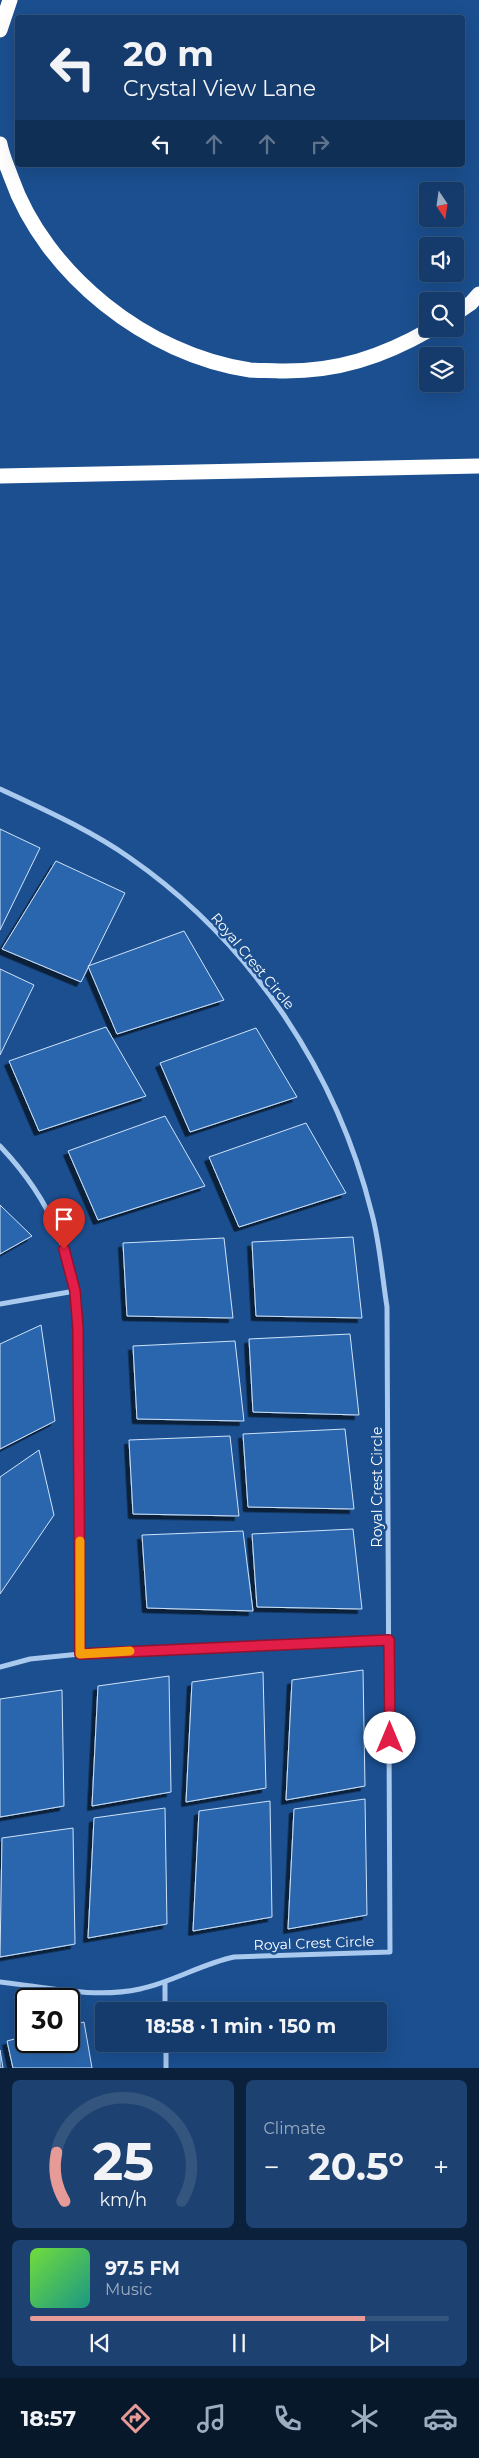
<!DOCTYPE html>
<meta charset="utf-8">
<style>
:root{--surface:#143b6b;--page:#1d4271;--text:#f1f3f6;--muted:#9dadc1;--line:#33557e;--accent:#e69b98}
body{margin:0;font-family:Montserrat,sans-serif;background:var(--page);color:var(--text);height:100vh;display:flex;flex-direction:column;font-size:19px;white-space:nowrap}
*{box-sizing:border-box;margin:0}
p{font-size:16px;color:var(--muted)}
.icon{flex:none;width:28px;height:28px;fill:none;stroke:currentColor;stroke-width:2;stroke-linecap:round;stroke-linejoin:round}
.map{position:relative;height:2068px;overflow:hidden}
.side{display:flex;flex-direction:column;gap:12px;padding:12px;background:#0b203b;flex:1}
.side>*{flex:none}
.guide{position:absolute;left:15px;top:15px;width:450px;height:152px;border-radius:5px;box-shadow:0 5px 20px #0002,0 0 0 1px var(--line);background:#143b6b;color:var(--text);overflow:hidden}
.needle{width:32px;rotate:167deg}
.tools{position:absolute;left:419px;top:182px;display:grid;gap:10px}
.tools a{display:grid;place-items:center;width:45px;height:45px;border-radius:5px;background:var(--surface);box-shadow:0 5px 20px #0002,0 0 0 1px var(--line);font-size:25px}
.speed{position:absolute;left:15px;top:1988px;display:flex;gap:10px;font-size:25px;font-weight:700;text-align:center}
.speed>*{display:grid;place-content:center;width:65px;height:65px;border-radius:50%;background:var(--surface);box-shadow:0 5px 20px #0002,0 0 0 1px var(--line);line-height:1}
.speed .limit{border:2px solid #111;border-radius:8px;background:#fff;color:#111}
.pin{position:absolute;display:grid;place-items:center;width:42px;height:42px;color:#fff;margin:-51px -21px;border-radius:50% 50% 50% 0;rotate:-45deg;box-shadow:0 0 5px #0007}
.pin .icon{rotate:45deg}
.me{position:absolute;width:55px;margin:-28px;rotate:0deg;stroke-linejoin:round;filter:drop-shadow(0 0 4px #0008)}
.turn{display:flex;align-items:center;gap:18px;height:105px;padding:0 25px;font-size:22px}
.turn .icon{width:65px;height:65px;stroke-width:2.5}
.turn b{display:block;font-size:35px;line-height:42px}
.lanes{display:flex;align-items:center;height:48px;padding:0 25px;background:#0003;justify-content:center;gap:25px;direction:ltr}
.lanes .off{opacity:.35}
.big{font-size:38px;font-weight:700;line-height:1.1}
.side .widget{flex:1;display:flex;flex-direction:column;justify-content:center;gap:8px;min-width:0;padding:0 18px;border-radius:8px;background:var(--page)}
.side .dial{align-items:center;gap:0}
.dial svg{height:130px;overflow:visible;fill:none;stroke:var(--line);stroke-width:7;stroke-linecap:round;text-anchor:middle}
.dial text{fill:var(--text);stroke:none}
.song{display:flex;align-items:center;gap:15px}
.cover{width:60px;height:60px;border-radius:8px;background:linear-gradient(135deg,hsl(100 70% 55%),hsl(170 70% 35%))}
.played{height:5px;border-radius:2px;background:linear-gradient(90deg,var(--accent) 80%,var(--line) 80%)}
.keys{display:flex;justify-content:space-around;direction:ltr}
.heat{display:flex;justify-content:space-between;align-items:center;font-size:28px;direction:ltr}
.side .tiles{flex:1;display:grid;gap:12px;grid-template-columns:1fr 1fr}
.widget:last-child{grid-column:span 2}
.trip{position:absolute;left:95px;top:2002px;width:292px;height:50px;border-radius:5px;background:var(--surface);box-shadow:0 5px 20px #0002,0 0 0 1px var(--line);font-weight:700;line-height:50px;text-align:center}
.dock{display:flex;height:80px;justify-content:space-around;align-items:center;background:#08182b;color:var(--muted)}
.dock .icon{width:35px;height:35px}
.dock .selected{color:var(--accent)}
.dock b{font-size:22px;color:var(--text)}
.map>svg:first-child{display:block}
</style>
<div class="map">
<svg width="479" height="2068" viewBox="0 0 479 2068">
<defs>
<filter id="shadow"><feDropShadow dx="-4.5" dy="4.5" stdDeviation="0" flood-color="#0009"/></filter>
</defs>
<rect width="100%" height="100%" fill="#1b4f8f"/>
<path fill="#2a66ad" stroke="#cfe3fa" filter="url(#shadow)" d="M 0,829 L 40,848 L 0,930 Z
M 56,861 L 125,893 L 81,982 L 2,949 Z
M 184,931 L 224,1000 L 117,1034 L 88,966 Z
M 0,969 L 34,985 L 0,1055 Z
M 106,1027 L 146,1096 L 39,1131 L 9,1061 Z
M 256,1028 L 297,1097 L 190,1132 L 160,1063 Z
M 165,1116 L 205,1186 L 98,1220 L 68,1151 Z
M 306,1123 L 346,1193 L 239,1227 L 209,1157 Z
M 0,1205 L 32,1236 L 0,1254 Z
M 353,1237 L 362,1318 L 256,1316 L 252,1242 Z
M 224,1238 L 233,1318 L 127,1316 L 123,1243 Z
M 41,1325 L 55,1421 L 0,1449 L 0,1344 Z
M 350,1334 L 359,1415 L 253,1412 L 249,1339 Z
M 235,1341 L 244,1421 L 137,1419 L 133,1346 Z
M 345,1429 L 354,1509 L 248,1507 L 243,1434 Z
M 230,1436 L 239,1516 L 133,1514 L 129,1440 Z
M 39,1450 L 54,1515 L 0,1594 L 0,1477 Z
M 353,1529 L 362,1609 L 257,1607 L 252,1534 Z
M 243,1531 L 253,1611 L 147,1608 L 142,1535 Z
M 363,1670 L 365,1786 L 286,1800 L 292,1680 Z
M 263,1672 L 266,1788 L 186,1802 L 192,1682 Z
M 169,1676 L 171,1792 L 92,1806 L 98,1686 Z
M 62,1690 L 64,1806 L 0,1817 L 0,1699 Z
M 365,1799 L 367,1915 L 288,1929 L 294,1809 Z
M 270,1801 L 272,1917 L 193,1931 L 199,1811 Z
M 165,1808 L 167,1924 L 88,1938 L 94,1818 Z
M 73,1828 L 75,1944 L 0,1957 L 2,1838 Z
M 84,2022 L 92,2068 L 13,2068 L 7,2041 L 26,2036 L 26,2041 L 69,2041 L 69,2026 Z
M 0,2050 L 3,2068 L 0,2068 Z"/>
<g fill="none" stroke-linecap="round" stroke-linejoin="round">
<path stroke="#a9c9ee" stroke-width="5" d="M 0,789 C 45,810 90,830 130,858 C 251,942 337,1072 372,1214 C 380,1244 382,1276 387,1307 L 390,1952 L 234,1957 C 201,1964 173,1982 140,1989 C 94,1999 46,1987 0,1982
M 0,1146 C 53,1202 72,1253 78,1329 L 80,1654
M 0,1304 L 75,1291
M 0,1667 L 30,1659 L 80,1654 L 389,1640
M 165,1982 L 165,2011
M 166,2044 L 166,2068"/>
<path stroke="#fff" stroke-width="15" d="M 0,30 L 10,0
M 0,144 C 2,155 7,166 11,177 C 45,274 147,355 250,370 C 260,371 270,370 280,371 C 337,372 382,357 431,329
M 455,314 L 471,303 L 479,294
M 0,476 L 479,466"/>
</g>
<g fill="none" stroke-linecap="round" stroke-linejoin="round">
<g stroke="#92132f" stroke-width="12">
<path id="route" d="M 64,1249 L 75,1291 L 78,1329 L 80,1654 L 389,1640 L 390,1738"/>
</g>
<use href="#route" stroke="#e11d48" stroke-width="9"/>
<path stroke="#f59e0b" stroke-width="9" d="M 80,1541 L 80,1654 L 130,1651"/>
</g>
<g text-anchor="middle" stroke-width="5" stroke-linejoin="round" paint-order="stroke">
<g font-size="14" fill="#fff" stroke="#1b4f8f">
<text transform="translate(253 961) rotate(50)" y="5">Royal Crest Circle</text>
<text transform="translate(377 1487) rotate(-90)" y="5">Royal Crest Circle</text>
<text transform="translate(314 1943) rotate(-2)" y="5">Royal Crest Circle</text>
</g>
</g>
</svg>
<div class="tools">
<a><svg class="needle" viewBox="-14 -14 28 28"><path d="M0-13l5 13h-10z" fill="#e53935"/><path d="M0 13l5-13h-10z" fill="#9dadc1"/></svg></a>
<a><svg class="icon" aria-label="sound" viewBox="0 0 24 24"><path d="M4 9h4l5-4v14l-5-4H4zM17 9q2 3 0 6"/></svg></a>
<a><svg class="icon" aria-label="search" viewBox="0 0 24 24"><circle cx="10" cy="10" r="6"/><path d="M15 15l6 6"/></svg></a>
<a><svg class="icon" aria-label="layers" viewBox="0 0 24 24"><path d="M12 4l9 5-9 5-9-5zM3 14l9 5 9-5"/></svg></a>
</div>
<div class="speed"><div class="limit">30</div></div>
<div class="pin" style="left:64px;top:1249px;background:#d93025"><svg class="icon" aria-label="arrive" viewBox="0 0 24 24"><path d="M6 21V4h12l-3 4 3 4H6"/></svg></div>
<svg class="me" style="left:390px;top:1738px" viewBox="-20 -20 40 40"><circle r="19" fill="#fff"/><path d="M0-13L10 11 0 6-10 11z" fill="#e11d48"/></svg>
<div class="trip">18:58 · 1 min · 150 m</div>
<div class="guide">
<div class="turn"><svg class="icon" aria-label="left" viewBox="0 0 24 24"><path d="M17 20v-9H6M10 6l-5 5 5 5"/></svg><div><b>20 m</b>Crystal View Lane</div></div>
<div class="lanes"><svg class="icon" aria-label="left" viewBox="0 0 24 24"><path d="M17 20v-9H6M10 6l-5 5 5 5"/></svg><svg class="icon off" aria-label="ahead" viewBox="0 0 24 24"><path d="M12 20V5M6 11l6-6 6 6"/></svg><svg class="icon off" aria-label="ahead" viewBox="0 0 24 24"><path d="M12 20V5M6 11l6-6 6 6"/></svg><svg class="icon off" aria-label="right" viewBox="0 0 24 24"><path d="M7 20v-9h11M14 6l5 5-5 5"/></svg></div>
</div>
</div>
<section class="side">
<div class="tiles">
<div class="widget dial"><svg viewBox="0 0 100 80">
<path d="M14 69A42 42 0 1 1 86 69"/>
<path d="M14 69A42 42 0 0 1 9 39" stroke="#e69b98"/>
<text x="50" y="56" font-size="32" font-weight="700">25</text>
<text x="50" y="72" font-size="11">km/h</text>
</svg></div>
<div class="widget"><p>Climate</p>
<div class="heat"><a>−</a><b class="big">20.5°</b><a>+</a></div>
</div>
<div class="widget">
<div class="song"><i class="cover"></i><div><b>97.5 FM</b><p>Music</p></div></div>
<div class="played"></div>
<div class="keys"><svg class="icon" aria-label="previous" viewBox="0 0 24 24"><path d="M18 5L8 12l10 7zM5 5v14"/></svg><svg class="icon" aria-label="pause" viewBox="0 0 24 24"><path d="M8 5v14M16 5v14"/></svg><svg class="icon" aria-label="next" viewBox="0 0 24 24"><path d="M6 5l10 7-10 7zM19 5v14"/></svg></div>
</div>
</div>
</section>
<nav class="dock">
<b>18:57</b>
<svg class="icon selected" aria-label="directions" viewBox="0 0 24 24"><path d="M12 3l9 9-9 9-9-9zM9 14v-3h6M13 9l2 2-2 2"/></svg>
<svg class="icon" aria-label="music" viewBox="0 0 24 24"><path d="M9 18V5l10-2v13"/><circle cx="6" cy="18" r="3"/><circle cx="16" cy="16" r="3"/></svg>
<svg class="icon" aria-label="phone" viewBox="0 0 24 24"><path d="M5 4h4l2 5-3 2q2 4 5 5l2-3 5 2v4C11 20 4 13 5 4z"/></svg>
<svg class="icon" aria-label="climate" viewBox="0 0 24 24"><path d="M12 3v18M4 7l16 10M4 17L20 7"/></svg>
<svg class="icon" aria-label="car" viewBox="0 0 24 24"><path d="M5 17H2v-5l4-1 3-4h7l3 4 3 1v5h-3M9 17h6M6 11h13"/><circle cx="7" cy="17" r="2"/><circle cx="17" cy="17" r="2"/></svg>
</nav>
